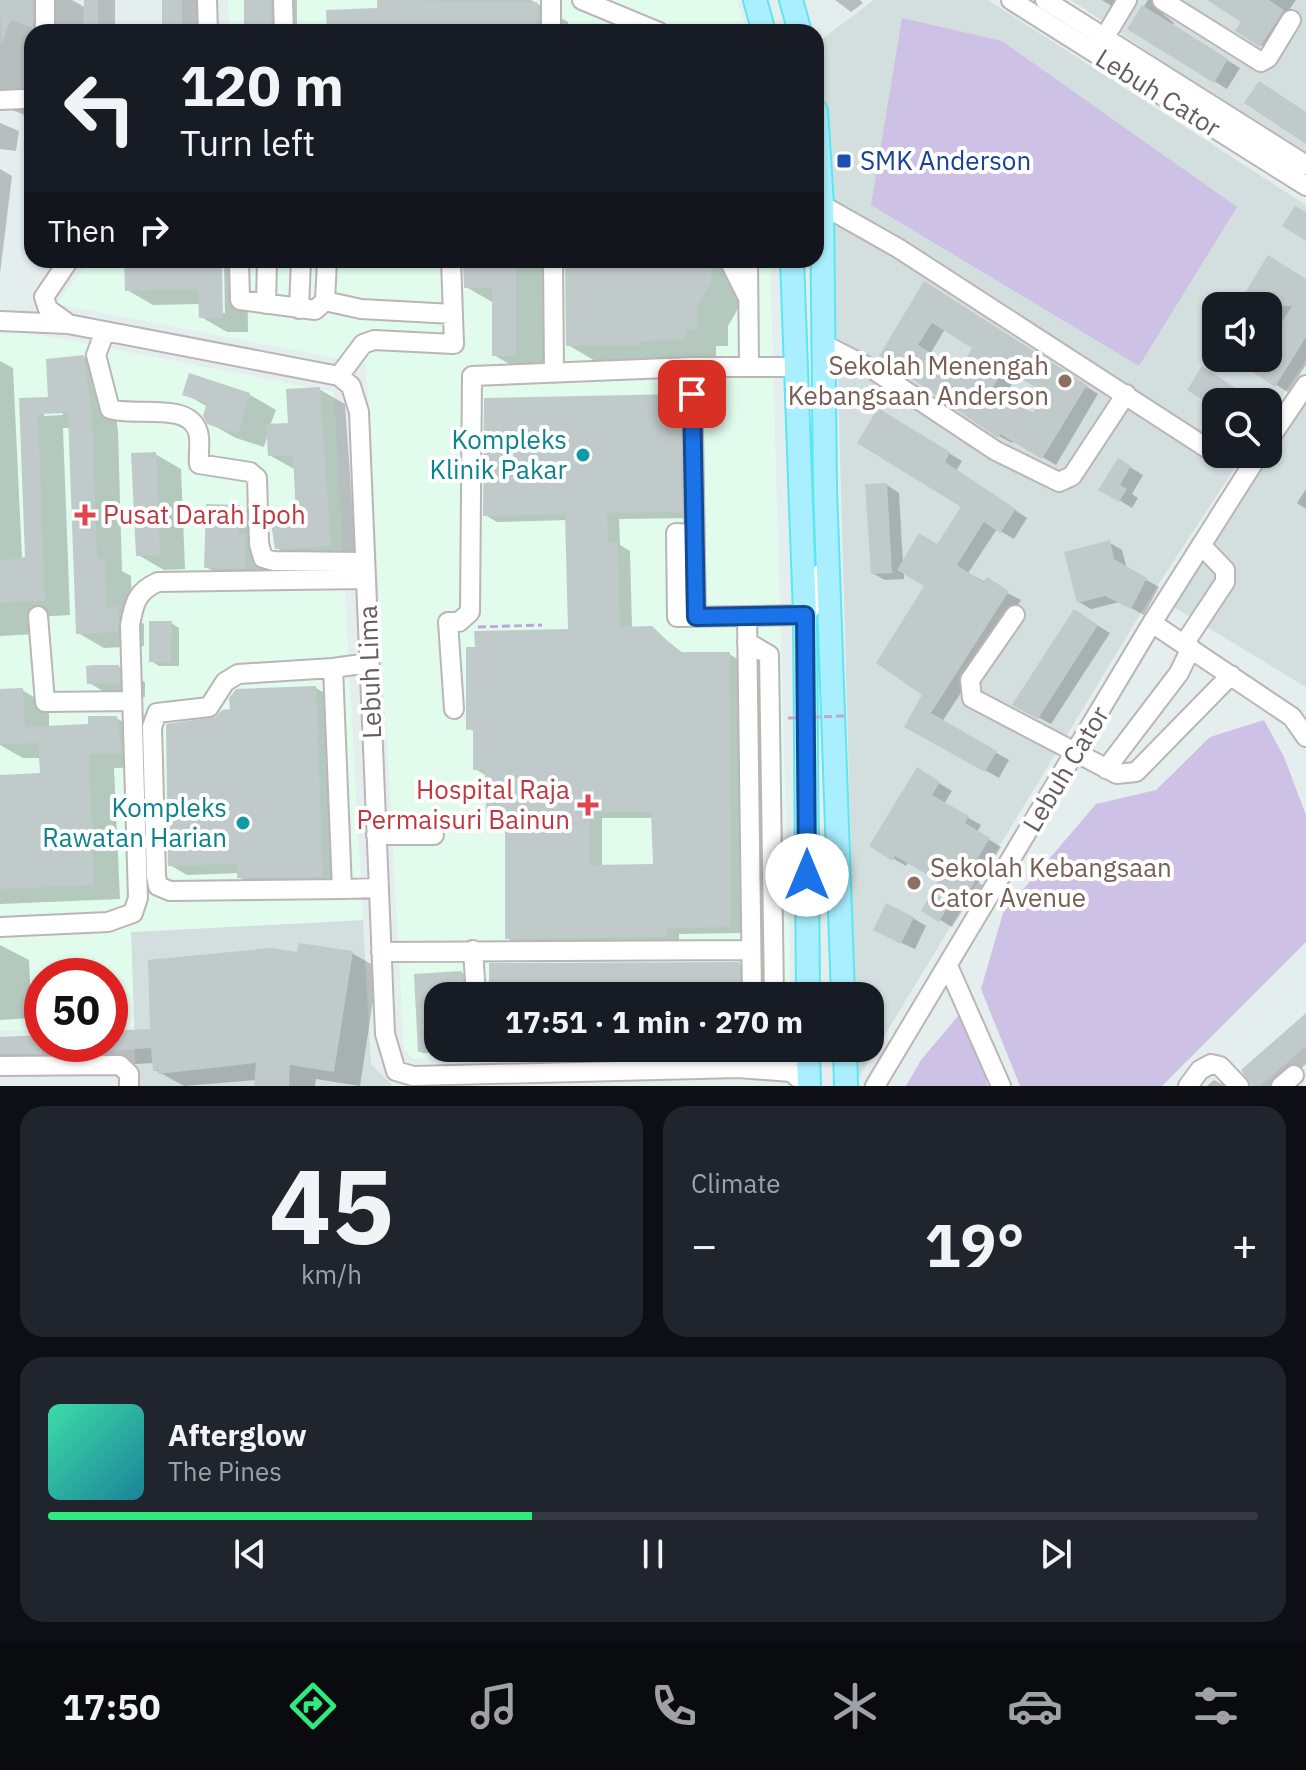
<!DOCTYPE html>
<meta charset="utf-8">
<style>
:root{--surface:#171b24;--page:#20242c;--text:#f1f3f6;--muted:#9ea1a6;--line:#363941;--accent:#30e97f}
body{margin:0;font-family:"IBM Plex Sans",sans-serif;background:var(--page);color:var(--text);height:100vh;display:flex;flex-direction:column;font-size:30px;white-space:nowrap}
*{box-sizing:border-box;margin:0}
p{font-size:26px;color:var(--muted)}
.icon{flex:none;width:44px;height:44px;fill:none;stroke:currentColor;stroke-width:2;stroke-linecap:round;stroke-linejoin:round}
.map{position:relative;height:1086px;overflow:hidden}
.details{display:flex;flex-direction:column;gap:20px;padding:20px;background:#0d0f14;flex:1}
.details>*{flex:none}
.banner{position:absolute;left:24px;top:24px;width:800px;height:244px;border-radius:24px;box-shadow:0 2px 6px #0004;background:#171b24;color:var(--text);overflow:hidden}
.controls{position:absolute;left:1202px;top:292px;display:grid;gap:16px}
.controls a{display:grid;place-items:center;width:80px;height:80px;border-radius:16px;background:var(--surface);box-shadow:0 2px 6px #0004;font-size:40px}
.speed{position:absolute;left:24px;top:958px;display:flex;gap:16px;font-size:40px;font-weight:700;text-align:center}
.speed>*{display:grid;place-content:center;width:104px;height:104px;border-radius:50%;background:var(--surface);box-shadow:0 2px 6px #0004;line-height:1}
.speed .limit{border:12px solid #d22;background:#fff;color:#111}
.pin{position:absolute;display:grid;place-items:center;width:68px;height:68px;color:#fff;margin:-34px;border-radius:16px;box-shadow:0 4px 12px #0006}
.me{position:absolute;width:88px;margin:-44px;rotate:0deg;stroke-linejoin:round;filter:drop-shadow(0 0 6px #0008)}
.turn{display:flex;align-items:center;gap:28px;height:168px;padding:0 24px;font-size:36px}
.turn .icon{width:104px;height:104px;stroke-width:2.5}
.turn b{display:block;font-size:56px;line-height:68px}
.then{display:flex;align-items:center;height:76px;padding:0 24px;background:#0003;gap:16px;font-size:30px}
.big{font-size:60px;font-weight:700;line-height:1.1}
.details .widget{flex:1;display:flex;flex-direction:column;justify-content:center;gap:12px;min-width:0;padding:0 28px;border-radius:24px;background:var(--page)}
.details .dial{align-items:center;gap:0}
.dial b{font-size:104px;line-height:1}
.song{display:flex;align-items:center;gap:24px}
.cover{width:96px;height:96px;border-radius:12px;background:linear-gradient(135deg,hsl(160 70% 55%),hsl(190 70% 35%))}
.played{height:8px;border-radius:4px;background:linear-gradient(90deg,var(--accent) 40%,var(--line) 40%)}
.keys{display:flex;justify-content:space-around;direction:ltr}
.heat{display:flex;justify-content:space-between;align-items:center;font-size:44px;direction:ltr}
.details .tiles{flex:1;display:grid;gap:20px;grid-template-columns:1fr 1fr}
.widget:last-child{grid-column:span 2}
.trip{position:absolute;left:424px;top:982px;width:460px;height:80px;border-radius:24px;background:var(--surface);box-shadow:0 2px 6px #0004;font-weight:700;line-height:80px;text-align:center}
.menu{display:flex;height:128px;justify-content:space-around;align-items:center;background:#090b0e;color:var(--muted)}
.menu .icon{width:56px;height:56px}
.menu .on{color:var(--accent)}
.menu b{font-size:36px;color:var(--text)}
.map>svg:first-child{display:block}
</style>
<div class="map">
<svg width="1306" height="1086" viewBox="0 0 1306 1086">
<rect width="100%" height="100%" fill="#e5eeef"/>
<path fill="#d3dedf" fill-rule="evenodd" d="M 874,0 L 988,0 L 1306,205 L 1306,360 L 1268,418 L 1268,402 L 1216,402 L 1216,454 L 1244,454 L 1158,585 L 858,1079 L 857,1048 L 870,1048 L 870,996 L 855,996 L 833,201 L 818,42 ZM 1216,306 L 1268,306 L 1268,358 L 1216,358 Z
M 1071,0 L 1306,0 L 1306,158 Z
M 1306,401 L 1306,687 L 1174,607 Z
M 363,920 L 371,1064 L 393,1086 L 136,1086 L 131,932 Z"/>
<path fill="#e1fbed" d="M 228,0 L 737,0 L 747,32 L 229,32 Z
M 90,260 L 770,260 L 791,996 L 438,996 L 438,1048 L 782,1048 L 779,1051 L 414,1059 L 404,1049 L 366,364 L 56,304 Z
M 25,332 L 334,392 L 363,920 L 131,932 L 134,1027 L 110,1028 L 110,976 L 42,976 L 42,1030 L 0,1031 L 0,334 Z"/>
<path fill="#cec1e6" d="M 902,18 L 1002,41 L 1237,207 L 1139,366 L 871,205 Z
M 1264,720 L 1284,757 L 1306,815 L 1306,942 L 1162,1086 L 1020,1086 L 981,989 L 1003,913 L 1096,804 L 1156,790 L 1210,737 Z
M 963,1010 L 988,1086 L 906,1086 L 921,1060 Z"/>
<path fill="#0003" fill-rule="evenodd" d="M 0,0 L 72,0 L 86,8 L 86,0 L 115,0 L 115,32 L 32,32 L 32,118 L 0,105 Z
M 164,0 L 199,0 L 199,32 L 164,32 Z
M 246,0 L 297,0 L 297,32 L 246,32 Z
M 379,0 L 531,0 L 568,22 L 568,32 L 329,32 L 379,10 Z
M 835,0 L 860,0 L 863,3 L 851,12 Z
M 1102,0 L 1120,0 L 1115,8 Z
M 1148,0 L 1166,0 L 1163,14 L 1174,23 L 1172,26 L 1240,68 L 1227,89 L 1130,28 Z
M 1211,0 L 1296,0 L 1287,13 L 1274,53 L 1238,31 L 1244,21 Z
M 0,123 L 19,131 L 16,151 L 0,149 Z
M 0,169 L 12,176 L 0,274 Z
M 126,260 L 220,260 L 221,313 L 225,313 L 224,260 L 247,260 L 248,332 L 227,332 L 201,317 L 200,304 L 153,305 L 127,290 Z
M 493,260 L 547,260 L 548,374 L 526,374 L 494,355 L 494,303 L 466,287 Z
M 567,260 L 744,260 L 743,300 L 728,326 L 728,346 L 716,346 L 716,357 L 673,358 L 670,363 L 600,364 L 568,345 Z
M 1306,281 L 1306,365 L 1288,392 L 1253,371 L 1261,358 L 1268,358 L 1268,347 L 1273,339 L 1268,336 L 1268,306 L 1239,306 Z
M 938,291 L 1098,394 L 1056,465 L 1014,440 L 1012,443 L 999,436 L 881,356 ZM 945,329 L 975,347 L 960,373 L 930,354 ZM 1018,374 L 1048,392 L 1033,416 L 1003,398 Z
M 84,357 L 110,372 L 118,431 L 122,571 L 131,576 L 132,617 L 144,624 L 144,646 L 104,648 L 78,633 L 71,428 L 63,428 L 70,615 L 35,617 L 36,634 L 0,636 L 0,361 L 13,368 L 22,559 L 27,559 L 21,400 L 50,398 ZM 62,411 L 63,415 L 44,416 L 44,412 Z
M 190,376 L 250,395 L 276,410 L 270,426 L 290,425 L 319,389 L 345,404 L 356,560 L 301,562 L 275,547 L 272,519 L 299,517 L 296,470 L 269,455 L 268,434 L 264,447 L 236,438 L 209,423 L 208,407 L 185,394 Z
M 680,396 L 692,403 L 694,518 L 619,519 L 620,545 L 630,551 L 632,629 L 651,628 L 684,654 L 729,654 L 741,661 L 743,933 L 679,934 L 679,943 L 519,945 L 507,938 L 507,819 L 488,812 L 487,776 L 475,769 L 475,732 L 468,728 L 570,630 L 567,520 L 497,522 L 485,515 ZM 602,818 L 654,818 L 655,866 L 602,867 Z
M 879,411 L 962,461 L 956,471 L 1027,518 L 1014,539 L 997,529 L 968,573 L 1021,600 L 942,722 L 1009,760 L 999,778 L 907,726 L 925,695 L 927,586 L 904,572 L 904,579 L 885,580 L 872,573 L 887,485 L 899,493 L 903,563 L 937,546 L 964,506 Z
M 1268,411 L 1277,417 L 1268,432 Z
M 155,454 L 181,469 L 185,569 L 164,570 L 138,555 Z
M 1118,460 L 1143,475 L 1132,494 L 1138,498 L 1132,508 L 1101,489 Z
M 1306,489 L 1306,509 L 1297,503 Z
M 240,507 L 266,522 L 265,548 L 271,552 L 271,583 L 232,582 L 206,567 Z
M 1110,543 L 1122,550 L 1127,569 L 1159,587 L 1144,615 L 1120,602 L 1091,609 L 1079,602 Z
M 1087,619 L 1110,633 L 1051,724 L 1015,705 Z
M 171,623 L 179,628 L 179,666 L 159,666 L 151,661 Z
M 119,667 L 145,682 L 145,697 L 115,698 L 89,683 Z
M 316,688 L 333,698 L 339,886 L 257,887 L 239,877 L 239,873 L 187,875 L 170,865 Z
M 22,690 L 49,706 L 49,728 L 90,726 L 116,718 L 142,733 L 147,767 L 114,768 L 120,899 L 0,904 L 0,777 L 42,775 L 41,758 L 23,758 L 0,745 L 0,691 Z
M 917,770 L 952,791 L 944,804 L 981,825 L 977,832 L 1001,847 L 979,883 L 988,888 L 981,900 L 972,895 L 952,927 L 924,910 L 941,881 L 909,861 L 906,866 L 871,845 Z
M 913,918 L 926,926 L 915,949 L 888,937 Z
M 0,945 L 29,960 L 32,1018 L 0,1020 Z
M 352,953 L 378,968 L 360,1086 L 316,1079 L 315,1086 L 256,1086 L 256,1080 L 184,1086 L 155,1070 L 155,1063 L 21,1070 L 0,1058 L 0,1039 L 42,1037 L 42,1044 L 110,1044 L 110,1033 L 152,1031 L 299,954 Z
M 739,964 L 742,966 L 745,996 L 491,996 Z
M 462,973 L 465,975 L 467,996 L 438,996 L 438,1048 L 474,1050 L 423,1053 L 420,1051 L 416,975 Z
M 1306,1016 L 1306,1064 L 1281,1086 L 1251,1086 Z
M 1214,1080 L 1225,1086 L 1207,1086 Z"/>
<path fill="#c1caca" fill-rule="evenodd" d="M 0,0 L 33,0 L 33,28 L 11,20 L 1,45 Z
M 84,0 L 98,0 L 98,32 L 83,32 Z
M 162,0 L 182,0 L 182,32 L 162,32 Z
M 244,0 L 271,0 L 271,32 L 244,32 Z
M 377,0 L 537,2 L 537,32 L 327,32 L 326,10 L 377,8 Z
M 1207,0 L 1269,0 L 1284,10 L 1260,47 L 1235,31 L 1241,22 Z
M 1142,5 L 1228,59 L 1214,83 L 1127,29 Z
M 1259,81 L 1306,112 L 1306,144 L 1244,103 Z
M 1295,206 L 1306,212 L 1306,241 L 1282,226 Z
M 1268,255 L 1306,279 L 1306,337 L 1275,387 L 1251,371 L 1259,358 L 1268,358 L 1268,344 L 1292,306 L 1237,306 Z
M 124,260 L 222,260 L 223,318 L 199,318 L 198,289 L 125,291 Z
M 463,260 L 516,260 L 516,356 L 492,356 L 492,288 L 464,288 Z
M 565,260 L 713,260 L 711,281 L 697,307 L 697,329 L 685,329 L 685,340 L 641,341 L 637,346 L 566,346 Z
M 924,281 L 1087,385 L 1042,459 L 1000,434 L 998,438 L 879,356 ZM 932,323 L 972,348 L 959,370 L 918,345 ZM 1004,368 L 1045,393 L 1033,413 L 992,389 Z
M 84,355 L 92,415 L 97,559 L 105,559 L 107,607 L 119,607 L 118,632 L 76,634 L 68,413 L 38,414 L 45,601 L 0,603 L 0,561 L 25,557 L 19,398 L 48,397 L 46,359 Z
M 1202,366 L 1257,402 L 1216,402 L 1216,409 L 1187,390 Z
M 189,373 L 250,393 L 238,434 L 207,424 L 203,416 L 207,403 L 182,395 Z
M 320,387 L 331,546 L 275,549 L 270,517 L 296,515 L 293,455 L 268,456 L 266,424 L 288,423 L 286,389 Z
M 680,394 L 682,512 L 607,513 L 608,542 L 618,542 L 620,627 L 652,626 L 679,652 L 730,652 L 731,927 L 667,928 L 668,937 L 505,939 L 505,813 L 486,813 L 485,769 L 473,770 L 473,729 L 466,730 L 466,647 L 475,647 L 474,631 L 568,629 L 565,514 L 483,516 L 484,398 ZM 590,812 L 651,812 L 653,864 L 590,865 Z
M 878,408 L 950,452 L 945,462 L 1016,509 L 1000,533 L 984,522 L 957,565 L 983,582 L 987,577 L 1009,591 L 931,713 L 997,751 L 985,772 L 904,727 L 922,695 L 876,663 L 924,586 L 897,570 L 919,533 L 937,544 L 961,507 L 857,443 Z
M 156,452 L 160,555 L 136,556 L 131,453 Z
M 1118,458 L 1131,466 L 1120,485 L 1127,489 L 1119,502 L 1098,490 Z
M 887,483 L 892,573 L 871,574 L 865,484 Z
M 206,504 L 240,505 L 239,534 L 246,534 L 245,569 L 204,568 Z
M 1110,540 L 1114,559 L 1147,578 L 1131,609 L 1105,596 L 1077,603 L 1064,552 Z
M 1074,609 L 1098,625 L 1038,719 L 1012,705 Z
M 149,621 L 172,621 L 171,662 L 149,662 Z
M 94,665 L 119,665 L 120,683 L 87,684 L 86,666 Z
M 316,686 L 323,877 L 237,878 L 237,864 L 168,866 L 166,724 L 215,717 L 222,710 L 230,709 L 229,698 L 236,689 Z
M 23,688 L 25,727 L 88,724 L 88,716 L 117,716 L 122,753 L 89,754 L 94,885 L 0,889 L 0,775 L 40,773 L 38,743 L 0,744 L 0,689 Z
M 917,767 L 940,782 L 932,795 L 969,816 L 965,823 L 990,838 L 968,874 L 976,880 L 967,895 L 959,889 L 939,922 L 921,911 L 938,881 L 895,856 L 892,861 L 869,846 Z
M 886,903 L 914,917 L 901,944 L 873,930 Z
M 299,943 L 353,951 L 334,1072 L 290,1065 L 289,1086 L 254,1086 L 256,1063 L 158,1074 L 158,1070 L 153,1071 L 151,1048 L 110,1051 L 110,1031 L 150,1029 L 148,960 L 270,948 L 297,952 Z
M 740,962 L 740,996 L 489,996 L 489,963 Z
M 462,971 L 464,996 L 438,996 L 438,1051 L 418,1052 L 414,974 Z
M 1306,1013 L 1306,1046 L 1260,1086 L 1251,1086 L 1241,1070 Z
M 42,1035 L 42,1054 L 0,1054 L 0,1037 Z"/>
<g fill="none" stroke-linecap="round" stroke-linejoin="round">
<g stroke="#bcb5b5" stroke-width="22">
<path id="minor" d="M 45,0 L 45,32
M 207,0 L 208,32
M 283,0 L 284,32
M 551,0 L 551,32
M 582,0 L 659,32
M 1011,0 L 1306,186
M 1045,0 L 1306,165
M 1162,0 L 1261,62 L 1268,58 L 1291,20
M 1100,45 L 1127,0
M 0,100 L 23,99
M 822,205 L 898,248 L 1216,454
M 239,260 L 240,300 L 315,310 L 325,301 L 327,260
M 553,260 L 554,373
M 729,260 L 747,296
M 748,260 L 749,367
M 325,301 L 361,309 L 453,314
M 266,304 L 267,260
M 299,309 L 301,260
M 0,321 L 68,324 L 339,376 L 351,386 L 359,412 L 385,1034 L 396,1071 L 413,1076 L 738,1068 L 791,1072 L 808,1086
M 66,322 L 48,309 L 44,297 L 69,260
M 105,331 L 96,355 L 110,409 C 134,417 189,401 198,432 C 201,441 198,453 199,464 L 250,472 L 257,478 L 259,544 L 263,558 L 273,561 L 365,562
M 825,345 L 874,370 L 996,451 L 1059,482 L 1072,476 L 1126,394
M 692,367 L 696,617
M 339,376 L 363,344 L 374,340 L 454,344 L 451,260
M 1268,441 L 1306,385
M 694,534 L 676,533 L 677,617 L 805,615 L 819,598 L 820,574
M 1015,615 L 970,680 L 972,698 L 1117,774 L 1136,772 L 1231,675
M 38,616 L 45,702 L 132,701
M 747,616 L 752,996
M 1152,623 L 1292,717 L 1306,737
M 747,642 L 769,655 L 774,996
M 1184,644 L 1225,582 L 1225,570 L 1201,545
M 369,663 L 333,668 L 342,889 L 379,888
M 333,668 L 238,674 L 225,682 L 209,707 L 157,713 L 152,727 L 156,876 L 158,886 L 170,891 L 342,889
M 454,709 L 448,622 L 459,622 L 470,612 L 472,376 L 692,367 L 796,367
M 1106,769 L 1179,673 L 1191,648
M 376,835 L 434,835
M 0,927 L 108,922 L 133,913 L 138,898 L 130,625 C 134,603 137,591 158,582 L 366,579
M 473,950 L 476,996
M 381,952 L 750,950
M 948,966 L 1001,1086
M 754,1052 L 760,1058 L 808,1055
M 0,1066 L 120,1065 L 129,1074 L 129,1086
M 875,1086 L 1152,623 L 1259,454
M 1188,1086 L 1200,1070 L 1211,1064 L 1220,1066 L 1239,1086
M 1281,1086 L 1294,1075"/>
</g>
<g stroke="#5be7f1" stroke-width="26">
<path id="major" d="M 755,0 L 764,32
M 791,0 L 800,32
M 816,111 L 822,205 L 825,488 L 843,996
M 792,260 L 805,615 L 808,996
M 808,1048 L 809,1086
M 845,1048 L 846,1086"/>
</g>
<path stroke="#c4a4d8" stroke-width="3" stroke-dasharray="8 4" stroke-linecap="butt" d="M 478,627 L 542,625"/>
<use href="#minor" stroke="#fff" stroke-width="18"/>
<use href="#major" stroke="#aaefff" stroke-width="22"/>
<path stroke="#c4a4d8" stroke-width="3" stroke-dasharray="8 4" stroke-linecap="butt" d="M 788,718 L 845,716"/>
</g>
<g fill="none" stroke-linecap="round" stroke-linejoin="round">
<g stroke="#114b97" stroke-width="20">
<path id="route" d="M 692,394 L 696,617 L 805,615 L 807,875"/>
</g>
<use href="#route" stroke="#1a73e8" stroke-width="14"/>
</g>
<rect fill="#1a4fb4" stroke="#fff" stroke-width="3" x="836" y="153" width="16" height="16" rx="4"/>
<g fill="#8d6e63" stroke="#fff" stroke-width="3">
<circle cx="1065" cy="381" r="8"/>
<circle cx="914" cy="883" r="8"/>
</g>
<g fill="#0f9aa8" stroke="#fff" stroke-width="3">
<circle cx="583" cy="455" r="8"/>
<circle cx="243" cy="823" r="8"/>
</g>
<g fill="#e0444e" stroke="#fff" stroke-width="3">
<path d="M81 503h8v8h8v8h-8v8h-8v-8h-8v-8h8z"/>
<path d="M584 793h8v8h8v8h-8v8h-8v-8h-8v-8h8z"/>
</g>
<g text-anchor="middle" stroke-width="8" stroke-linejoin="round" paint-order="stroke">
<g font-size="26" fill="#655c5d" stroke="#fff">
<text transform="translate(1158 93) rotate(32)" y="9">Lebuh Cator</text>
<text transform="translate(370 672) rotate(-92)" y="9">Lebuh Lima</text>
<text transform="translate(1066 769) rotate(-59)" y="9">Lebuh Cator</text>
</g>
<g font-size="26" fill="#164399" stroke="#fff" text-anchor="start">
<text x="860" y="170">SMK Anderson</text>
</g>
<g font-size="26" fill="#785e54" stroke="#fff" text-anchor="end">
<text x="1049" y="375">Sekolah Menengah<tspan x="1049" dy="30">Kebangsaan Anderson</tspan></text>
<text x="930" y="877" text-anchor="start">Sekolah Kebangsaan<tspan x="930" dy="30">Cator Avenue</tspan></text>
</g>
<g font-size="26" fill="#0d838f" stroke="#fff" text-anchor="end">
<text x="567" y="449">Kompleks<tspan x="567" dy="30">Klinik Pakar</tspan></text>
<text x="227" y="817">Kompleks<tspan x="227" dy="30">Rawatan Harian</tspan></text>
</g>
<g font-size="26" fill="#be3a42" stroke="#fff" text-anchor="start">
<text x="103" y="524">Pusat Darah Ipoh</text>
<text x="570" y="799" text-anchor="end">Hospital Raja<tspan x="570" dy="30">Permaisuri Bainun</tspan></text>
</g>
</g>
</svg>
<div class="controls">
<a><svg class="icon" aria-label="sound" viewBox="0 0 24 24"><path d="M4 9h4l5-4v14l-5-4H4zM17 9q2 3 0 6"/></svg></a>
<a><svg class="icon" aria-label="search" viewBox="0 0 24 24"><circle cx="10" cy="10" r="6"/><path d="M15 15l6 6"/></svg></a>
</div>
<div class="speed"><div class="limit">50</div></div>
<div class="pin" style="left:692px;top:394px;background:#d93025"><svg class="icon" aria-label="arrive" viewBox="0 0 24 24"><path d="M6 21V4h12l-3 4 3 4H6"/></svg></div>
<svg class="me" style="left:807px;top:875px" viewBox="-20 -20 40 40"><circle r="19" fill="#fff"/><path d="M0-13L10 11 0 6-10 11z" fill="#1a73e8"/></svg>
<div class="trip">17:51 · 1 min · 270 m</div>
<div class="banner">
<div class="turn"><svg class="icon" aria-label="left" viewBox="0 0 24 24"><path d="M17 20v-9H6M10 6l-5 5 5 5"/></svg><div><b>120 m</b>Turn left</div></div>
<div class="then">Then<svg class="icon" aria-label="right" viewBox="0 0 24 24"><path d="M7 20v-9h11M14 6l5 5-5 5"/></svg></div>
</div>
</div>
<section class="details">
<div class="tiles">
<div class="widget dial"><b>45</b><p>km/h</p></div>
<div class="widget"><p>Climate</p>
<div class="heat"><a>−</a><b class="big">19°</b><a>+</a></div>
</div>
<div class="widget">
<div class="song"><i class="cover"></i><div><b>Afterglow</b><p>The Pines</p></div></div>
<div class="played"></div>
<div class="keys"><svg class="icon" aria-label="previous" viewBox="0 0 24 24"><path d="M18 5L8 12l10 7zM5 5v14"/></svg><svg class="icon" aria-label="pause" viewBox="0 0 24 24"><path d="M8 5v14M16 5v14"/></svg><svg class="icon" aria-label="next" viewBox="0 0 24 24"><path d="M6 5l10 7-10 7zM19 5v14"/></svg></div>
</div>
</div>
</section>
<nav class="menu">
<b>17:50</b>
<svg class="icon on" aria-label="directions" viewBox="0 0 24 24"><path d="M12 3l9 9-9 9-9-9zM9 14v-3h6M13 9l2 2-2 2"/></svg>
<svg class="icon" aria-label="music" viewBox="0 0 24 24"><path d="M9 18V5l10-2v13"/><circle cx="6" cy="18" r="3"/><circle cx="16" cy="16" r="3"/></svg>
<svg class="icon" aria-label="phone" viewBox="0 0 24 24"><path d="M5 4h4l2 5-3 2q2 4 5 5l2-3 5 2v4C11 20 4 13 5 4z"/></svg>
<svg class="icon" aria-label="climate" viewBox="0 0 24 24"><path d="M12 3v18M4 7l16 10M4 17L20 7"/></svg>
<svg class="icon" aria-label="car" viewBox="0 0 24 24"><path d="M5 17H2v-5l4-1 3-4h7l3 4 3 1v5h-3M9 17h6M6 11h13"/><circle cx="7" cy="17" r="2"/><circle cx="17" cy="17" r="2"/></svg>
<svg class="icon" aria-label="filters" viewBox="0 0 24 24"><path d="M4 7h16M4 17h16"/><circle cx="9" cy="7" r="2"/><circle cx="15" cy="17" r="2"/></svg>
</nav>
